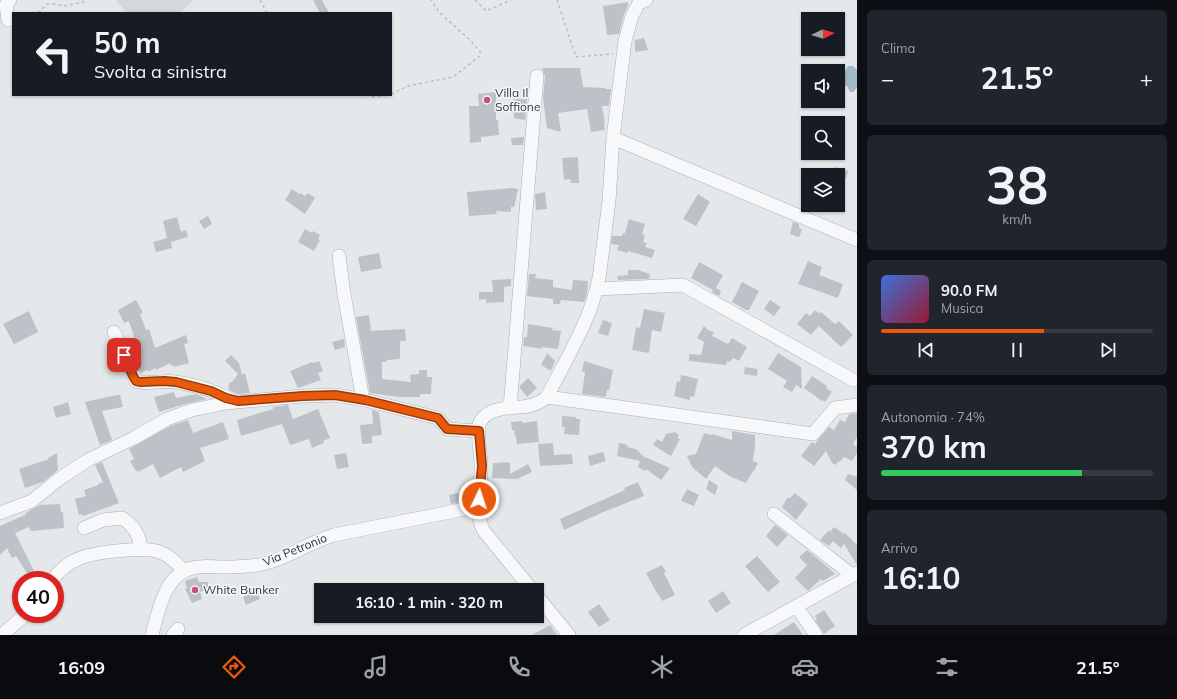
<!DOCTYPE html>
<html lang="it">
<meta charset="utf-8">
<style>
:root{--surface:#171b24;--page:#20242c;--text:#f1f3f6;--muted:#9ea1a6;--line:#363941;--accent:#ea580c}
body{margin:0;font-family:Mulish,sans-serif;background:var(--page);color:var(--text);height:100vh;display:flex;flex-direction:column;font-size:15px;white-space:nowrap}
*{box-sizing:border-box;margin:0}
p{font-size:13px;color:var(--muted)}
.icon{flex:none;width:22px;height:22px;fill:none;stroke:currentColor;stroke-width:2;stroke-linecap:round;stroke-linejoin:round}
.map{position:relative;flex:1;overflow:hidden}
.drawer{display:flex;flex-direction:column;gap:10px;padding:10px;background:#0d0f14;width:320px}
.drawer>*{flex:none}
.guide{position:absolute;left:12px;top:12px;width:380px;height:84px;border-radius:0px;box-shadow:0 1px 3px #0004;background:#171b24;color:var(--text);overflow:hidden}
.needle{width:26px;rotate:85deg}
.fabs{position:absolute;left:801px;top:12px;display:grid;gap:8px}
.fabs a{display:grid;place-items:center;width:44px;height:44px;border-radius:0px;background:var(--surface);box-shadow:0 1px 3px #0004;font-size:20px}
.speed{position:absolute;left:12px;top:571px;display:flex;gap:8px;font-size:20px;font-weight:700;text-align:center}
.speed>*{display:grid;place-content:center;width:52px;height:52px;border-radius:50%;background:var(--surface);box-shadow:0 1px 3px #0004;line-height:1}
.speed .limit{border:6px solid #d22;background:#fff;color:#111}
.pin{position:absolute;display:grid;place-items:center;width:34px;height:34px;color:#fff;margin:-17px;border-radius:8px;box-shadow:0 2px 6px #0006}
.me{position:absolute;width:44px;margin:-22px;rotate:4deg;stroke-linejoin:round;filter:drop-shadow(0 0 3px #0008)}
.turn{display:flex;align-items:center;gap:14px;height:84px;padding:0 16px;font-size:18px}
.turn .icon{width:52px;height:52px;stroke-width:2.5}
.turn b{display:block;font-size:28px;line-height:34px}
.big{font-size:30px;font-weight:700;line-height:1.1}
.drawer .card{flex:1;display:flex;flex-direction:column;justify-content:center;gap:6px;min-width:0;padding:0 14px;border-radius:6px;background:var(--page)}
.drawer .dial{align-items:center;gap:0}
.dial b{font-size:52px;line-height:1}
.song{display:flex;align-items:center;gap:12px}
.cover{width:48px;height:48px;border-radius:6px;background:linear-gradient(135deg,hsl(220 70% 55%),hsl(350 70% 35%))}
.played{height:4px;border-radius:2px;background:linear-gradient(90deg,var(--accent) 60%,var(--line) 60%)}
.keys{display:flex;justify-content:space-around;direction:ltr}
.heat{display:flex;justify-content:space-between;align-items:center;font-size:22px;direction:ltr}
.charge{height:6px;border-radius:3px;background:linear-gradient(90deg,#34c759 74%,var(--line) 0)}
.trip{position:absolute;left:314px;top:583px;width:230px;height:40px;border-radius:0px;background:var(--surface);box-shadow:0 1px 3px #0004;font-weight:700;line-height:40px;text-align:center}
.dock{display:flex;height:64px;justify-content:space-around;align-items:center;background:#090b0e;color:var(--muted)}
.dock .icon{width:28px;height:28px}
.dock .active{color:var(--accent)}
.dock b{font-size:18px;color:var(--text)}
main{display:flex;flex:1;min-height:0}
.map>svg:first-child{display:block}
</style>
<main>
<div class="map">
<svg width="857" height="635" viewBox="0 0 857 635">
<rect width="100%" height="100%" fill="#e5e8eb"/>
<path fill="#d3d8dd" d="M 116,0 L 194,0 L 180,13 L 127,13 Z"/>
<path fill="#a3bac8" d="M 848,66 L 853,66 L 857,70 L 857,88 L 853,92 L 850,92 L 847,86 L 841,85 L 840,81 L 841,76 L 838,74 L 838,71 L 830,71 L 832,68 C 837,68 842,71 846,70 Z"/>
<path fill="#bcc2c8" d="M 313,0 L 322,0 L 329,13 L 320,13 Z
M 628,2 L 628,6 L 624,14 L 619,34 L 607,35 L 603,6 Z
M 644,38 L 648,50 L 635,52 L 635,40 Z
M 542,68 L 580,68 L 583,87 L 605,88 L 605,89 L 611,89 L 609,106 L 602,106 L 605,124 L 604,124 L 605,130 L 591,132 L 587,109 L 558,113 L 561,132 L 547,128 L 543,98 L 545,76 Z
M 496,92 L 496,120 L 498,120 L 499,135 L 481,137 L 481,142 L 470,143 L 469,106 L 479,106 L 478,94 Z
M 515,99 L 527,99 L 525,120 L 514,118 L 513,101 Z
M 524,137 L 523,145 L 512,145 L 511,138 Z
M 578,157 L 579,183 L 571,183 L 570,179 L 564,180 L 562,158 Z
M 835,167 L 848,171 L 846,179 L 838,176 L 838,175 L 832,175 Z
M 512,188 L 518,189 L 514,207 L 511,207 L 511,212 L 496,211 L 497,214 L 469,216 L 467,192 Z
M 292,189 L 299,194 L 300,193 L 305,196 L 308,193 L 315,198 L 305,214 L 285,200 Z
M 545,192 L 547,209 L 536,210 L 535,194 Z
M 698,194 L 710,202 L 696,226 L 683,219 Z
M 208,216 L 212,224 L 204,229 L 199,221 Z
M 177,217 L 181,232 L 186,230 L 188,237 L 171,242 L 172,248 L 156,252 L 153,242 L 167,238 L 163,221 Z
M 629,219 L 645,224 L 642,234 L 645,235 L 643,242 L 647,243 L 645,247 L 655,250 L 652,258 L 628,251 L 627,253 L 617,250 L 619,245 L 611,244 L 612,236 L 622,236 L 623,233 L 625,233 Z
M 793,222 L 799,224 L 799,228 L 802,230 L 799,237 L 790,234 Z
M 305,229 L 312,233 L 313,231 L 320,235 L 318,239 L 320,240 L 314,251 L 298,242 Z
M 379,253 L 382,268 L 361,272 L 358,257 Z
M 808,261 L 822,267 L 819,275 L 843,284 L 838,298 L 798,284 Z
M 699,262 L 723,275 L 716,288 L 721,291 L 719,296 L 712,292 L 713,290 L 691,278 Z
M 628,270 L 638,270 L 650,274 L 649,279 L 618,280 L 617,276 L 628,275 Z
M 529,274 L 536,274 L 535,278 L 553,280 L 553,287 L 572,290 L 573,280 L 588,281 L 587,294 L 584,302 L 561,300 L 560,304 L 553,304 L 553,299 L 527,296 Z
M 511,279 L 511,286 L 504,287 L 504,302 L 486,303 L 486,299 L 479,300 L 479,292 L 493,292 L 492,280 Z
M 742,282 L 759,291 L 749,310 L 746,310 L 732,302 Z
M 136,300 L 143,313 L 140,314 L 146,330 L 149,329 L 155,348 L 186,335 L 188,343 L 184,344 L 189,363 L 174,367 L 174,365 L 171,366 L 170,363 L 156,370 L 155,368 L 148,372 L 147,370 L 141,373 L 133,355 L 139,352 L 129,321 L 124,323 L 118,310 Z
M 770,300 L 781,307 L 774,316 L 764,309 Z
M 644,309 L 665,313 L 661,332 L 652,330 L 649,353 L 632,350 L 636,327 L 640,328 Z
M 815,310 L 820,314 L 821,312 L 835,324 L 839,321 L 853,335 L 841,347 L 819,326 L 811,335 L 797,324 L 806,313 L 810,316 Z
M 29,311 L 38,332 L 14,344 L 3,324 Z
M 369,315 L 371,331 L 405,329 L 406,341 L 400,341 L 400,359 L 387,360 L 386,362 L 382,362 L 382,379 L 411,382 L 410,375 L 419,374 L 419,370 L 427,370 L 427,377 L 432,377 L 431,394 L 420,394 L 420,397 L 399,397 L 370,393 L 356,317 Z
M 603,320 L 612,323 L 608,336 L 598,333 Z
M 528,324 L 553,328 L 552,330 L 561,331 L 558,349 L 541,347 L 543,349 L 523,346 L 524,337 L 527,337 Z
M 704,326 L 708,330 L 714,332 L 712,336 L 728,344 L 732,338 L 747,347 L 739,361 L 733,358 L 730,362 L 727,361 L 726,365 L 689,361 L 689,354 L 701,355 L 704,342 L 697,338 Z
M 344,339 L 345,347 L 335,350 L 332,342 Z
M 547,353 L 555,361 L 551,371 L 541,365 Z
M 778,353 L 801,367 L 802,389 L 796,385 L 792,392 L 783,387 L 787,381 L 768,369 Z
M 231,355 L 239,363 L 242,375 L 245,373 L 250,393 L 238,394 L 229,390 L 228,385 L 230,384 L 230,382 L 232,382 L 238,374 L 225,361 Z
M 319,361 L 323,371 L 318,373 L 321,380 L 298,388 L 290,371 L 312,362 L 313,363 Z
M 584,361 L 613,370 L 609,390 L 607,390 L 606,397 L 582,394 L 585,372 L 582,371 Z
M 745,367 L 758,369 L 757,376 L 744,374 Z
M 681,375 L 698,379 L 694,397 L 690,396 L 690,400 L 674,396 L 677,381 L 680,382 Z
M 812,376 L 827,386 L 826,388 L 832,392 L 825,402 L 823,400 L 822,401 L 804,388 Z
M 528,378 L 537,388 L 527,397 L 520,388 L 520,386 Z
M 174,392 L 176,398 L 196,394 L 207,399 L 185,404 L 159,412 L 154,397 Z
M 117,395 L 120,395 L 123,407 L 102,411 L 112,440 L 100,445 L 85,402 Z
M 68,402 L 71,414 L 56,418 L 53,407 Z
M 288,405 L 293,419 L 318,409 L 330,438 L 323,441 L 324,443 L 312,448 L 309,439 L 290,445 L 282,424 L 241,436 L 237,420 L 273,409 L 273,407 Z
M 372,410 L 379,412 L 382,435 L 372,436 L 372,443 L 362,444 L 360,425 L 373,424 Z
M 857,413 L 857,437 L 853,444 L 857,447 L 857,453 L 852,461 L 844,457 L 840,462 L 838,461 L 836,465 L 832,463 L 826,451 L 814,466 L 801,456 L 812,442 L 815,444 L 817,441 L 829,427 L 834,430 L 840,420 L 845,422 L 849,414 Z
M 562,416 L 576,417 L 576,419 L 580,419 L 579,435 L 564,434 L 565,427 L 562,427 Z
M 188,420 L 193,433 L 223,422 L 229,439 L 200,448 L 205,461 L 183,472 L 181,467 L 160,478 L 153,464 L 138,472 L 137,470 L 136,471 L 130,461 L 134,459 L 129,449 L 170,426 Z
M 522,421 L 522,423 L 537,421 L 539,442 L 517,444 L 516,436 L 515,436 L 514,430 L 512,430 L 511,422 Z
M 732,431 L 755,435 L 755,446 L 753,461 L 758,463 L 754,471 L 753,471 L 746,483 L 729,476 L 715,466 L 706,479 L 692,467 L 687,456 L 696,454 L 704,433 L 711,435 L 712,434 L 732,440 Z
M 675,432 L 679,435 L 677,438 L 680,439 L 671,456 L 653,445 L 657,439 L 662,442 L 666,434 Z
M 553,443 L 554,455 L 572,454 L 573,464 L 540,466 L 538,444 Z
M 619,443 L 628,445 L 627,447 L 636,449 L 645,458 L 645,457 L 670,468 L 661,480 L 646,469 L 645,471 L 638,467 L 640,461 L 617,456 Z
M 603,452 L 606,461 L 590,466 L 588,456 Z
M 57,453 L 58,470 L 43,482 L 25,488 L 19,469 L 49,459 L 48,458 Z
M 346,453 L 349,467 L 337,469 L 334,455 Z
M 102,462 L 119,503 L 83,516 L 82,514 L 79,515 L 75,499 L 86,496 L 84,490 L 98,485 L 98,484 L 103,482 L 95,465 Z
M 501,462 L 510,463 L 510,474 L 528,464 L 532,472 L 517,479 L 492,478 L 493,463 L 501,463 Z
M 848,474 L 857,477 L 857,490 L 845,480 Z
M 709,480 L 718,486 L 715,495 L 706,489 Z
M 638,482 L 644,496 L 601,513 L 564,530 L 560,519 L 625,490 L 624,488 Z
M 687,489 L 699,495 L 694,506 L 681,501 Z
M 459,493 L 462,502 L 451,504 L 449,495 Z
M 795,493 L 808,504 L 796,520 L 782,507 L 787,498 L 790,498 Z
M 60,504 L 61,512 L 63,512 L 64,528 L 31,531 L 29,527 L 15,533 L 34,571 L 29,576 L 16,556 L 12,558 L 7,548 L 0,555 L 0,526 L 25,515 L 25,514 L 29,511 L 40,505 Z
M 775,525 L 788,535 L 777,547 L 766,536 Z
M 834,527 L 844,534 L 845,533 L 857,545 L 857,565 L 844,544 L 841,548 L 833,541 L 829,546 L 820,540 L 829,530 L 830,532 Z
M 807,550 L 829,568 L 835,574 L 823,581 L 821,579 L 808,591 L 795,578 L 807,565 L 799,557 Z
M 757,556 L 780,582 L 768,592 L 745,566 Z
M 662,565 L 666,572 L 664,573 L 675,595 L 662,601 L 659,595 L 658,595 L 646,573 Z
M 197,577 L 199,582 L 208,582 L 208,589 L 200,592 L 202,599 L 192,603 L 185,589 L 187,588 L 185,581 Z
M 257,591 L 260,599 L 246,605 L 243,597 Z
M 723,591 L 731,603 L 716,613 L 708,601 Z
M 599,604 L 610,620 L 599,627 L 588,612 Z
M 824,610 L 835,626 L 824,634 L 815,620 L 817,619 L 815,616 Z
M 794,622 L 803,635 L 774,635 Z
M 550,625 L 557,635 L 532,635 Z"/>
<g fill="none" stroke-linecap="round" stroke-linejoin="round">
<g stroke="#aab0b5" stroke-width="14">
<path id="minor" d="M 8,20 L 6,5 L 10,0
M 613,138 L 857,240
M 339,256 L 344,294 L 363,400
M 597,289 L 683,285 L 853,380
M 114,332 L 136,381 C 148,385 163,380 176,382 C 188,384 201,387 212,391 C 220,394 227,398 235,401
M 547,397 L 813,434 L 835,408 L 857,405
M 510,408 L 537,76
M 0,513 L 32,501 L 59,479 L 88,460 L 134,438 L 167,419 L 192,410 L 226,403 L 303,396 L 335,395 L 365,400 L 438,418 L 447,429 L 479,431
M 774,514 L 852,575
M 84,528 L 103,520 L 122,518 C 133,525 140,536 141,549
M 52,580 C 59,571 68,563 78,559 C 94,552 145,546 160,552 C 170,556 177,563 184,571
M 532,590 L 483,530 C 482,526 480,522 479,518 C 476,503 482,482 481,466 C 481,453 477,438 479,425 C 480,420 486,414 491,412 C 511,403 527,413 547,397 C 566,359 591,320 599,278 L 609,201 L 613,138 L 625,41 L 632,16 L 639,3 L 646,0
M 537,596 L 569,635
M 796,606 L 816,635
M 2,635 L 26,614
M 152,635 C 158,612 165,573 193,568 C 202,565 214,567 223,567 C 237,567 250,567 263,564 C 288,558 310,542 334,535 L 460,510 L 478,507
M 173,635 L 178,629
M 744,635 L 857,573"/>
</g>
<path stroke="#babec3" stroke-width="1.5" stroke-dasharray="3 3" stroke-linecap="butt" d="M 260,0 L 267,13
M 475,0 L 486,11 L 511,0
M 557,0 L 576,57 L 613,54
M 38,13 L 47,4 L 54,4 L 64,6 L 83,2 L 87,0
M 391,94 L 408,86 L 453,77 L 480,56 L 481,53 L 472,42 L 440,13 L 431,0
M 366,95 L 374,97 L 389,95"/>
<use href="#minor" stroke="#f7f8fa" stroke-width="13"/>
</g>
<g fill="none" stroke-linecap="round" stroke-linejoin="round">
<g stroke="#983908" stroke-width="10">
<path id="route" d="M 124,355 L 133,376 L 136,381 L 140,382 L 164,381 L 176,382 L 211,391 L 226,398 L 238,401 L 303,396 L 335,395 L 365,400 L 438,418 L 447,429 L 479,431 L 482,466 L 479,499"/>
</g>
<use href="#route" stroke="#ea580c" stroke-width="7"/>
</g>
<g fill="#c45576" stroke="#f4f7f8" stroke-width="1.5">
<circle cx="487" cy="100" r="4"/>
<circle cx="195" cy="590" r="4"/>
</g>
<g text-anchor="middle" stroke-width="3" stroke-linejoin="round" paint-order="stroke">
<g font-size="12" fill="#2d3842" stroke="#f4f7f8" text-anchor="start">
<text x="495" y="97">Villa Il<tspan x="495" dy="14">Soffione</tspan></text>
<text x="203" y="594">White Bunker</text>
</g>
<g font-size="12" fill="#2d3842" stroke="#f4f7f8">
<text transform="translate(295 550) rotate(-22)" y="4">Via Petronio</text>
</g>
</g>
</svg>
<div class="fabs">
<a><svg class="needle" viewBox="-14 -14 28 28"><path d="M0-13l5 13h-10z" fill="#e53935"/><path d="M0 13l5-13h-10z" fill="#9ea1a6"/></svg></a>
<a><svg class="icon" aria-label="sound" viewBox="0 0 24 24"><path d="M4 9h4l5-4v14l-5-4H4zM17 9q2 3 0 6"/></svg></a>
<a><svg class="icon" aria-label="search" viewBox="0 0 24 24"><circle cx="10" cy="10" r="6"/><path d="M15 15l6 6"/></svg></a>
<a><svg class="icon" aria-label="layers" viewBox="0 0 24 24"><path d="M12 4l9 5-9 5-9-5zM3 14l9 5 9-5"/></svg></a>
</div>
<div class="speed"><div class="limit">40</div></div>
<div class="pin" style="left:124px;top:355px;background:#d93025"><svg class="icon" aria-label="arrive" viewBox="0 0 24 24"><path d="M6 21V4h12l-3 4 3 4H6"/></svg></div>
<svg class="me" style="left:479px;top:499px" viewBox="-20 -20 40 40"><circle r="17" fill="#ea580c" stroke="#fff" stroke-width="3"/><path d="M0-11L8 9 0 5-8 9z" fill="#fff"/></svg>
<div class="trip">16:10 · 1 min · 320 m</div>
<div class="guide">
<div class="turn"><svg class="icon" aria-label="left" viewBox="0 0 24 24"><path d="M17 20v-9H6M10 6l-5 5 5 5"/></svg><div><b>50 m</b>Svolta a sinistra</div></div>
</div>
</div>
<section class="drawer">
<div class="card"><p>Clima</p>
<div class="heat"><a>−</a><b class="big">21.5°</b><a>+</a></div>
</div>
<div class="card dial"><b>38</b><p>km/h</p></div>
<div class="card">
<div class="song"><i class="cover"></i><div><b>90.0 FM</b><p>Musica</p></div></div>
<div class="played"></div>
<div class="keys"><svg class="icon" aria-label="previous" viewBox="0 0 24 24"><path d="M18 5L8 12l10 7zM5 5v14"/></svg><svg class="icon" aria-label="pause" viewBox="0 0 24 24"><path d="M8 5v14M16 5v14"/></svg><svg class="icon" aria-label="next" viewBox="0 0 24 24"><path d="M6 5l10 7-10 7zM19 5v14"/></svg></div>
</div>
<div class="card"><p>Autonomia · 74%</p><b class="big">370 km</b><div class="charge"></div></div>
<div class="card"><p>Arrivo</p><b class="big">16:10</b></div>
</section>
</main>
<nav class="dock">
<b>16:09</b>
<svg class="icon active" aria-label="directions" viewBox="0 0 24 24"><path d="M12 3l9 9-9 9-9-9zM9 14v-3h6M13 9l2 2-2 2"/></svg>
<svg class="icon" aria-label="music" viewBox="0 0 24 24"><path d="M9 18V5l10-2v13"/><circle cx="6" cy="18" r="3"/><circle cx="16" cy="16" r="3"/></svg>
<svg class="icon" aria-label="phone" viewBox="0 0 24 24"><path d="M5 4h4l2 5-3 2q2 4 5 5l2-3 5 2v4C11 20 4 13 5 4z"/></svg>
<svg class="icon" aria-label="climate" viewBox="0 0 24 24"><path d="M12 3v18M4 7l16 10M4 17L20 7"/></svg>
<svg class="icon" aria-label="car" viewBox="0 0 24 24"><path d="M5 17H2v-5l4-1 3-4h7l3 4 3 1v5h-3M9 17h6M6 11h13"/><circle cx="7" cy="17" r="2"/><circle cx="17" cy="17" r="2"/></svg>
<svg class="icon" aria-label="filters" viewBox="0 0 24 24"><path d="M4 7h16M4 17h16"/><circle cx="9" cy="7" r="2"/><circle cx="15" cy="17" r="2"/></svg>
<b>21.5°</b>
</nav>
